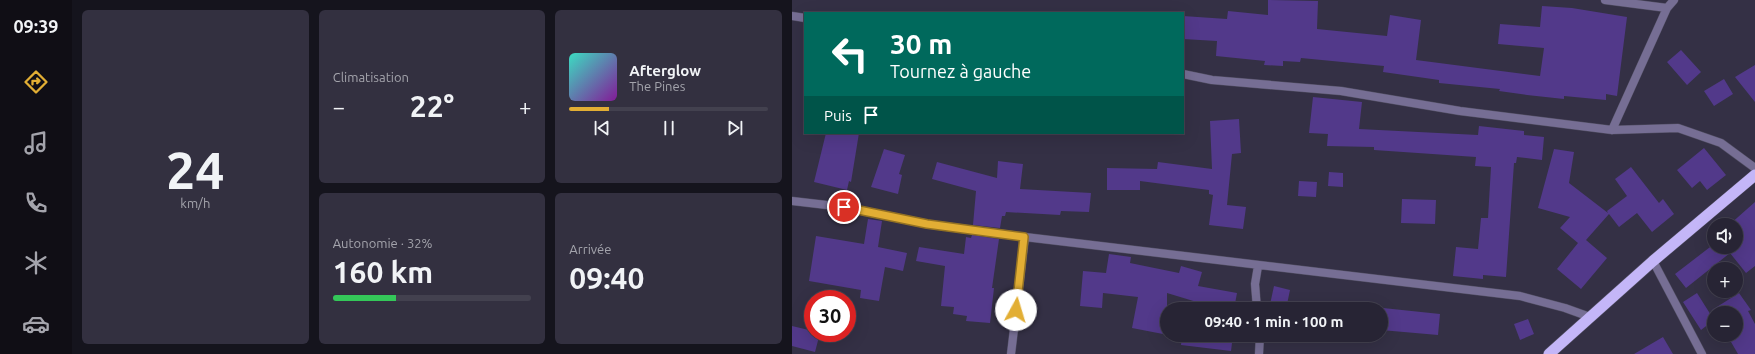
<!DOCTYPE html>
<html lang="fr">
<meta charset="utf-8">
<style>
:root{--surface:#272434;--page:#333040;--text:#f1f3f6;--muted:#a4a4ac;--line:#43414f;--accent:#e2ae34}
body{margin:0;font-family:Ubuntu,sans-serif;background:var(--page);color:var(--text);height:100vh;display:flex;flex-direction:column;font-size:15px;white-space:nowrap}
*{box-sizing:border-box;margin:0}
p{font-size:13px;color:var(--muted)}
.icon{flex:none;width:22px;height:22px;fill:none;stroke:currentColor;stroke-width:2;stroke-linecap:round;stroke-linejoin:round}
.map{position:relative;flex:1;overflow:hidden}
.side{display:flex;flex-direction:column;gap:10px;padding:10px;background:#15141d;width:720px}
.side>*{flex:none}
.banner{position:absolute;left:12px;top:12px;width:380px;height:122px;border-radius:0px;box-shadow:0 4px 16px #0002,0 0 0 1px var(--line);background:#00695c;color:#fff;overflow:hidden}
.fabs{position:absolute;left:915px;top:218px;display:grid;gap:8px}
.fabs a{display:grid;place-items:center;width:36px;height:36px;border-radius:50%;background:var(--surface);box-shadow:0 4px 16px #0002,0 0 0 1px var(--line);font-size:20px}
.speed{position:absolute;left:12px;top:290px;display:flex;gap:8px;font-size:20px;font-weight:700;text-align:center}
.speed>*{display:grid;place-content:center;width:52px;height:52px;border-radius:50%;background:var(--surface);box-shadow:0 4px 16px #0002,0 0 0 1px var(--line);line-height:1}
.speed .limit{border:6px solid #d22;background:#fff;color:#111}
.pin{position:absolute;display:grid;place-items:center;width:34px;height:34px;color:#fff;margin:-17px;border:2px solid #fff;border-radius:50%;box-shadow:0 1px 4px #0007}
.me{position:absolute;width:44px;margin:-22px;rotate:6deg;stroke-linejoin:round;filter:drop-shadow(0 0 3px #0008)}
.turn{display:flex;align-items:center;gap:14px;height:84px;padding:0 20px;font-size:18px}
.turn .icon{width:52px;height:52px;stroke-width:2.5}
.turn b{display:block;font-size:28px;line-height:34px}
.then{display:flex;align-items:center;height:38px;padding:0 20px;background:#0003;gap:8px;font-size:15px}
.big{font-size:30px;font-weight:700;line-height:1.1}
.side .tile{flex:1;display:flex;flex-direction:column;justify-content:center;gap:6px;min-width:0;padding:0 14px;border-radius:6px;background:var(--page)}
.side .dial{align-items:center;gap:0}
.dial b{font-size:52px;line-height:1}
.song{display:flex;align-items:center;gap:12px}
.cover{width:48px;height:48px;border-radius:6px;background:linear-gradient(135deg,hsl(170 70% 55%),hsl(290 70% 35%))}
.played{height:4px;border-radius:2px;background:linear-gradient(90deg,var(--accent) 20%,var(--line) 20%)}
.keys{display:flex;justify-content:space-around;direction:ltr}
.heat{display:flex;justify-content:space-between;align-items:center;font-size:22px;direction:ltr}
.charge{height:6px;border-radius:3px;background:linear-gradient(90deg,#34c759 32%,var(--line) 0)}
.side .tiles{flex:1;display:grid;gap:10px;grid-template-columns:repeat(3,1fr)}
.tile:first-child{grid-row:span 2}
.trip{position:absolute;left:368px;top:302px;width:228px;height:40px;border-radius:20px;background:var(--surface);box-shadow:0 4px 16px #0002,0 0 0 1px var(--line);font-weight:700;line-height:40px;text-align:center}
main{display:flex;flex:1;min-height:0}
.tabs{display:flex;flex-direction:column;width:72px;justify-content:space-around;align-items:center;background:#100e15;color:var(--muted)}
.tabs .icon{width:28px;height:28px}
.tabs .current{color:var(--accent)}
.tabs b{font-size:18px;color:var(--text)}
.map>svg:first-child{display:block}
</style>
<main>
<nav class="tabs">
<b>09:39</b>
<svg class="icon current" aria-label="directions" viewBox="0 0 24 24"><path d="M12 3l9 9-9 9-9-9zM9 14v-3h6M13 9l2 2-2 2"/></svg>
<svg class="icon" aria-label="music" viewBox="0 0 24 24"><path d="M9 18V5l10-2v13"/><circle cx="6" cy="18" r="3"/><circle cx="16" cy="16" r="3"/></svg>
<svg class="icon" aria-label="phone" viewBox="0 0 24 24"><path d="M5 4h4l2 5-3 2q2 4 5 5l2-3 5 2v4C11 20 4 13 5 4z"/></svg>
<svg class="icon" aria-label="climate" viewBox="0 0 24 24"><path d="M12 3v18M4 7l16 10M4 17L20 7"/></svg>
<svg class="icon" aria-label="car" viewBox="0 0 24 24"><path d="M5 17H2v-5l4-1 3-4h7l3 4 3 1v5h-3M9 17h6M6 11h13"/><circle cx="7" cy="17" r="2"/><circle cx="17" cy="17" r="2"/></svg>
</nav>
<section class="side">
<div class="tiles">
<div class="tile dial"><b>24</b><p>km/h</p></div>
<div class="tile"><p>Climatisation</p>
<div class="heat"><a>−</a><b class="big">22°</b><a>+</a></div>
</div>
<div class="tile">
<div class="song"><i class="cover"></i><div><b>Afterglow</b><p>The Pines</p></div></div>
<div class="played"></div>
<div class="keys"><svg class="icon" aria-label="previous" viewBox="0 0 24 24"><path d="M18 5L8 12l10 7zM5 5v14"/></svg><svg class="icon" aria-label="pause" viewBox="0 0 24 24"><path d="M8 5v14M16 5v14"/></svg><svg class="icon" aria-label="next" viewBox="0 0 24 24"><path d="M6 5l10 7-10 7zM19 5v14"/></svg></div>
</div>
<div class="tile"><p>Autonomie · 32%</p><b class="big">160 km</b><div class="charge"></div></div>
<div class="tile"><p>Arrivée</p><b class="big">09:40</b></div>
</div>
</section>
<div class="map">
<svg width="963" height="354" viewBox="0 0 963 354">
<rect width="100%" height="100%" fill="#343045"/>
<path fill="#52398a" d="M 476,0 L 526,1 L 525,29 L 595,36 L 598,15 L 629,20 L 624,60 L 748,76 L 752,48 L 706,44 L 708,24 L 748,27 L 750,6 L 780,8 L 835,17 L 825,96 L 814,94 L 814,100 L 772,96 L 772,99 L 735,95 L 707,91 L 708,89 L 647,83 L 647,80 L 591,72 L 592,66 L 509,58 L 508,62 L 491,61 L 491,66 L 472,65 L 473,61 L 424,56 L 425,41 L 391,39 L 391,16 L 435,19 L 436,11 L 476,15 Z
M 889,50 L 909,72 L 895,85 L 875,62 Z
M 963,65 L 963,102 L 943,77 Z
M 932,79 L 941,94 L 922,106 L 912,91 Z
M 521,97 L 570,102 L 567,129 L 686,135 L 687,126 L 732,131 L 732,135 L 752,137 L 750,160 L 725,157 L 724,163 L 722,163 L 714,277 L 691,275 L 691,279 L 661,276 L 664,247 L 686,249 L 689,218 L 696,218 L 699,167 L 683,166 L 684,157 L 582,150 L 582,147 L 535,146 L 536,134 L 517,133 Z
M 447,119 L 449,153 L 440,154 L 435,205 L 454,207 L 451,229 L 417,225 L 421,195 L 417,194 L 417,190 L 348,181 L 348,190 L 315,190 L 315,168 L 365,169 L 366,162 L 420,169 L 418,121 Z
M 34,133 L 67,133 L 59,182 L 57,181 L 55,190 L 22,182 Z
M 912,148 L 934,175 L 915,190 L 908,181 L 900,188 L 885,170 Z
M 92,149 L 113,155 L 107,174 L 110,175 L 106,194 L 79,187 Z
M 762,149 L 782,152 L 777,183 L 816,213 L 815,211 L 835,196 L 823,179 L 839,167 L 867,203 L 871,199 L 882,214 L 860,232 L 845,213 L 827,227 L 817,214 L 794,240 L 815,258 L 789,289 L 765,269 L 786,243 L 768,228 L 778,217 L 746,208 Z
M 206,161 L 231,164 L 228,189 L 299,193 L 297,212 L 269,211 L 268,215 L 214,212 L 213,216 L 210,216 L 208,228 L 181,225 L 184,191 L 140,179 L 145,162 L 205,178 Z
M 537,172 L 551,173 L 551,187 L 536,186 Z
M 507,181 L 525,182 L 524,197 L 506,196 Z
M 610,199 L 644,200 L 643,224 L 609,223 Z
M 963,202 L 963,266 L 954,273 L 938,253 L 894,288 L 883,274 L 922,244 L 922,247 L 944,247 L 944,227 L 946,225 L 937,225 Z
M 76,219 L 90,221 L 86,247 L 115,253 L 111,271 L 93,267 L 87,301 L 68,298 L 69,290 L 17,281 L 24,236 L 72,244 Z
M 180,235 L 207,239 L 200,288 L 202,288 L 198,323 L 174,321 L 175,316 L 161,314 L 162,307 L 149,306 L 153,266 L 124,261 L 127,247 L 172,254 L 174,237 L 179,238 Z
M 317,254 L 339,257 L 338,263 L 387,273 L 389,266 L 410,272 L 406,286 L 445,293 L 442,309 L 408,303 L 375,293 L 375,312 L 371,334 L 340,328 L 346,297 L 311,293 L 310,308 L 288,306 L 291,271 L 314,273 Z
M 482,286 L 498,290 L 494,309 L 477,309 Z
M 905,293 L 922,320 L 909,330 L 891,302 Z
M 947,293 L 959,310 L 956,311 L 963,324 L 963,354 L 946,354 L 935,335 L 944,335 L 944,313 L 922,314 L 920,310 Z
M 591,308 L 648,314 L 646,335 L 589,330 L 589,317 L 591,318 Z
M 736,319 L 742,334 L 728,340 L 722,324 Z
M 0,326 L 21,331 L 21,333 L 28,333 L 23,352 L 0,346 Z
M 390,335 L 441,335 L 439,351 L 389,345 Z
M 871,337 L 881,354 L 842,354 Z"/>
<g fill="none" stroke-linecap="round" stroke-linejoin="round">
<g stroke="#514e62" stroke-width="9">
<path id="minor" d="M 813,0 L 875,8
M 0,16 L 13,18
M 391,74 L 420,80 L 549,91 L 668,111 L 820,130 L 886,128 L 929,143 L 963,168
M 820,130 L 875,8 L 882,0
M 0,201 L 52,207 L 135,224 L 233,237 L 728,296 L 773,308 L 798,317
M 861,261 L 910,354
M 465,309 L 463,284 L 466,266
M 219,354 L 233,237
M 467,354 L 468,335"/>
</g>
<g stroke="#514e62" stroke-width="12">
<path id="trunk" d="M 757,354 L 861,261 L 963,175"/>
</g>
<use href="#minor" stroke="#766e94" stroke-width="8"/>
<use href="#trunk" stroke="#c4b6f8" stroke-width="11"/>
</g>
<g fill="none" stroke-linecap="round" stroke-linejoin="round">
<g stroke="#937122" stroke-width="10">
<path id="route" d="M 52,207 L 135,224 L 232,237 L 224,310"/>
</g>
<use href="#route" stroke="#e2ae34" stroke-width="7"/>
</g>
</svg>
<div class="fabs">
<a><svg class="icon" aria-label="sound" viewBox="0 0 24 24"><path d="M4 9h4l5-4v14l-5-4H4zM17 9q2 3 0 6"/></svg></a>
<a>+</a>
<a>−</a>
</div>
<div class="speed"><div class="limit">30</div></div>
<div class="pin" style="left:52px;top:207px;background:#d93025"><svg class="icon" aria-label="arrive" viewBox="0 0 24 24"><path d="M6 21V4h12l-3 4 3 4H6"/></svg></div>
<svg class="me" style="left:224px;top:310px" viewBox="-20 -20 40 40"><circle r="19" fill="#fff"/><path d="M0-13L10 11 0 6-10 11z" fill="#e2ae34"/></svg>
<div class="trip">09:40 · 1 min · 100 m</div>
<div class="banner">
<div class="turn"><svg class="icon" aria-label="left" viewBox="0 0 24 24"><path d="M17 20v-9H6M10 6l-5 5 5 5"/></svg><div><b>30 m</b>Tournez à gauche</div></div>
<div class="then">Puis<svg class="icon" aria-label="arrive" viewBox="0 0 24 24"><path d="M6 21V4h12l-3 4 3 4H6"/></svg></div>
</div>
</div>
</main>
